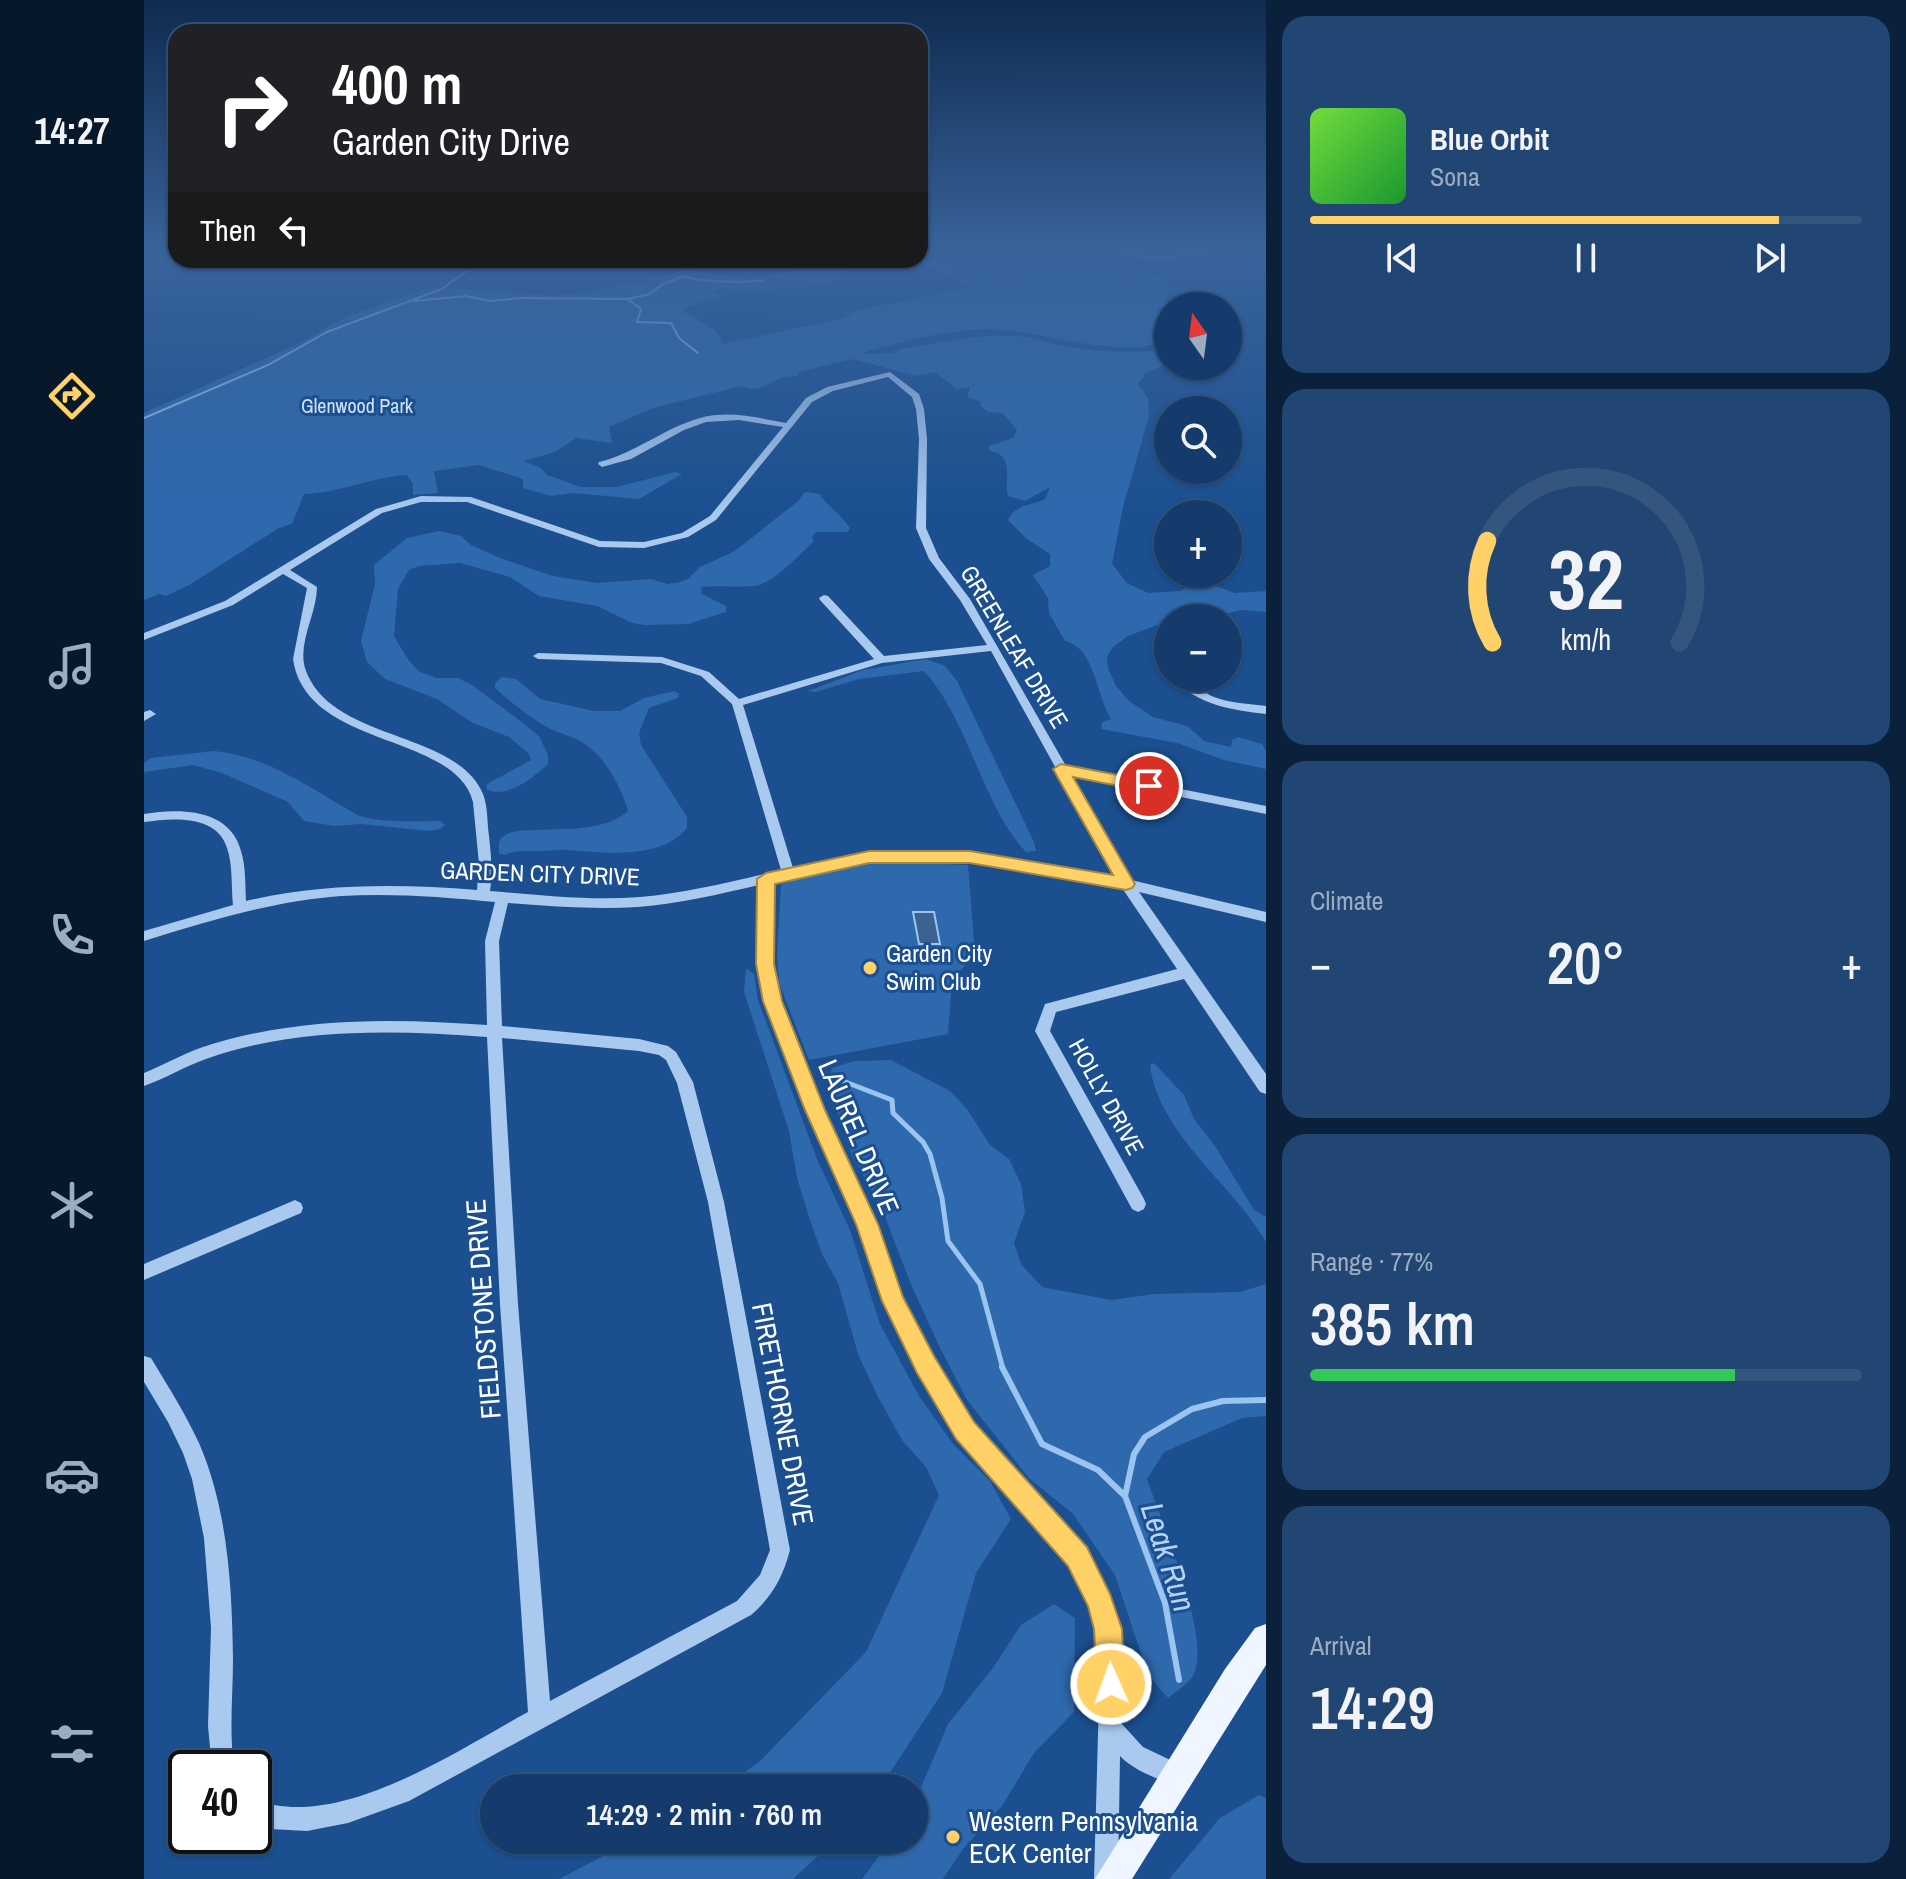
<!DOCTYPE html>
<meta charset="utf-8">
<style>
:root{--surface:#143b6b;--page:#214673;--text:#f1f3f6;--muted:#9dadc1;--line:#33557e;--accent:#ffd166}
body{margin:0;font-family:"Archivo Narrow",sans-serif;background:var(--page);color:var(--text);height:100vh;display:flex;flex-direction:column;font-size:30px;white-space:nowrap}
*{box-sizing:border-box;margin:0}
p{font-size:26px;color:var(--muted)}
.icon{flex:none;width:44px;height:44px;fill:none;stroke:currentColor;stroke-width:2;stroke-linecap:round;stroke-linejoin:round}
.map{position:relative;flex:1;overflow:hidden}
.panel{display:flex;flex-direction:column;gap:16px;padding:16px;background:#0b203b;width:640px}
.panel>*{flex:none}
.hud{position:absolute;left:24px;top:24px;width:760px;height:244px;border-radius:24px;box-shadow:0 2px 6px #0004,0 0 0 2px var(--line);background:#202124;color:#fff;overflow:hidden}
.needle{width:52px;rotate:346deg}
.buttons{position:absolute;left:1010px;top:292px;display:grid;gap:16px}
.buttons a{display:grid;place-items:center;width:88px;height:88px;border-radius:50%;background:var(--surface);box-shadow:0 2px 6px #0004,0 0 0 2px var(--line);font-size:40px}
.speed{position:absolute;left:24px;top:1750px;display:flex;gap:16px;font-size:40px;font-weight:700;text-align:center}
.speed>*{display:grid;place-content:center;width:104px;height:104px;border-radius:50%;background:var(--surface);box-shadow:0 2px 6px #0004,0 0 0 2px var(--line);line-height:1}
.speed .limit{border:4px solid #111;border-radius:12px;background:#fff;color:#111}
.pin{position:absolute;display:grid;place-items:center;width:68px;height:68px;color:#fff;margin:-34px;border:4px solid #fff;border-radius:50%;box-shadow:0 2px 8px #0007}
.me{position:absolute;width:88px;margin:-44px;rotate:358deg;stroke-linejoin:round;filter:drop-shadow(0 0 6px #0008)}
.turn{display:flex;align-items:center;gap:28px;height:168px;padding:0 32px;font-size:36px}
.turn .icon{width:104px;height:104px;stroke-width:2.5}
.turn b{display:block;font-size:56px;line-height:68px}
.then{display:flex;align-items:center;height:76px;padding:0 32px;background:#0003;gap:16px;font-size:30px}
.big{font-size:60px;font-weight:600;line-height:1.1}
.panel .card{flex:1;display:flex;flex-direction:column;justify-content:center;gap:12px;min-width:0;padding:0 28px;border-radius:24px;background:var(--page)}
.panel .dial{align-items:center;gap:0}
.dial svg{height:208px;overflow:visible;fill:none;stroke:var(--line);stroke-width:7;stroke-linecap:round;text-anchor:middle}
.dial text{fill:var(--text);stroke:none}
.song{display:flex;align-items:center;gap:24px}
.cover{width:96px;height:96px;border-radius:12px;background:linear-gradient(135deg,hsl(100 70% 55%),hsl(130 70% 35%))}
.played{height:8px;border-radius:4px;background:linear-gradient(90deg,var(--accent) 85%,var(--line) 85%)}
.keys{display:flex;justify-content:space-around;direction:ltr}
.heat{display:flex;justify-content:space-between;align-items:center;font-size:44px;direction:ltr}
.charge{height:12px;border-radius:6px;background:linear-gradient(90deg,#34c759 77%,var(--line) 0)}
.trip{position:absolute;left:336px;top:1774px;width:448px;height:80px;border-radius:40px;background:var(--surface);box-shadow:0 2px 6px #0004,0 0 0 2px var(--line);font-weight:600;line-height:80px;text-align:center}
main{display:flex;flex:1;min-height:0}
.tab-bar{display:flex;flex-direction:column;width:144px;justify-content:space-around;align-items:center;background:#08182b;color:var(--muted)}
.tab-bar .icon{width:56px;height:56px}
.tab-bar .on{color:var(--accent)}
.tab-bar b{font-size:36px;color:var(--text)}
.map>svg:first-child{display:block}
</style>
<main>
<nav class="tab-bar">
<b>14:27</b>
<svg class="icon on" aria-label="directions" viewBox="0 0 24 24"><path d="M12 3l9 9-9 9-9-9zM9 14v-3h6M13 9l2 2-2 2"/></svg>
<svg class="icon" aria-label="music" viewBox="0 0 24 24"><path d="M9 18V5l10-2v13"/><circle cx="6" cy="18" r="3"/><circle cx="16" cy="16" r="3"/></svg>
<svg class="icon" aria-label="phone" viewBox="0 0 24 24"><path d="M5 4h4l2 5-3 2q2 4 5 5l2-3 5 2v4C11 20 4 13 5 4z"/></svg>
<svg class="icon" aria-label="climate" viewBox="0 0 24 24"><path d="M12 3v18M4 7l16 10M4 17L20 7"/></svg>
<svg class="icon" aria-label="car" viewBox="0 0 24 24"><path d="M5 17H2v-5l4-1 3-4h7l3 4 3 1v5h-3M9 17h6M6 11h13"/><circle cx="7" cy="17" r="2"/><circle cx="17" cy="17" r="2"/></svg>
<svg class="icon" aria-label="filters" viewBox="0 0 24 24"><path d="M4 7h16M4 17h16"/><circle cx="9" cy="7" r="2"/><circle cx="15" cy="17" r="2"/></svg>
</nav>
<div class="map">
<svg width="1122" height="1879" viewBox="0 0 1122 1879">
<rect width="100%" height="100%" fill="#1b4f8f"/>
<path fill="#2e69ad" d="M 780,260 L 843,272 L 866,282 L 900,270 L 962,270 L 1025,277 L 1027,281 L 1021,299 L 1024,306 L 1024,337 C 997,363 898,333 861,330 C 818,326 757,341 716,354 L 754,353 L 753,350 C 794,342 840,332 882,337 C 895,339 906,344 919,346 C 953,352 989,354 1024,349 L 1024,364 L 1003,372 L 994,384 L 1004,398 L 1005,416 L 979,507 L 968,564 L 983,583 L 1004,593 L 1037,591 L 1048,584 L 1061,582 L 1091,593 L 1122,591 L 1122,612 L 1097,610 L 1082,614 L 1080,618 L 1024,618 L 1024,621 L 984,636 L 969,647 L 963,657 L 964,668 L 972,686 L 985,701 L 1009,717 L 1043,726 L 1060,741 L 1087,747 L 1088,740 L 1094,737 L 1118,744 L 1122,751 L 1122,769 L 1080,760 L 1033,743 L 957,729 L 958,722 L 967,719 C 952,696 951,647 921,641 L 905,613 L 904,598 L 889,575 L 906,566 L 906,554 L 883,539 L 864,520 C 871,504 887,506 901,499 L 906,487 L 881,501 L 864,496 C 860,477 871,454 845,451 L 845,446 L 869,438 L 873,430 L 859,413 L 844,412 L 837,406 L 836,401 L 823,397 L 826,387 L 813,389 L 791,372 L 772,376 L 708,359 L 654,372 L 654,376 C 650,377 645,376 641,377 C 624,381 616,395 597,386 L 509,408 L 465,427 L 468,443 L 432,438 L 411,452 L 379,461 L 397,468 L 403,475 L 437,487 L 473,487 L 531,472 L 538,474 L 495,499 L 429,493 L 407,496 L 379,488 L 379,479 L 335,465 L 290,471 L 294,493 L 269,495 L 269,484 L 263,475 C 228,477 194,493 160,494 L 148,524 L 135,528 L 45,585 L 22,596 L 15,594 L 0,600 L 0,413 L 162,340 L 199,318 L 287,287 L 408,295 L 453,292 L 462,287 L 502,283 L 510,277 L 541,270 L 607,279 L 630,273 L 693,268 L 704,272 C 691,293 598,289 572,289 L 569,291 L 578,296 L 537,309 C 549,322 575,323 578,344 L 700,318 L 709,311 L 828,287 L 775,262 Z
M 661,492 L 676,494 C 684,507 698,515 706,528 L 704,532 L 672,532 L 668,537 L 670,541 C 655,555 629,584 610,586 C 592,588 575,585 557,587 L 558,594 L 582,606 L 582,612 L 544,624 L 501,625 L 488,623 L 453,606 L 395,596 L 366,577 L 316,563 L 275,566 L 265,570 L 254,589 L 250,636 L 263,658 L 274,671 L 292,678 L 314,678 L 328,685 L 379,723 L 395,736 L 404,755 L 404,764 C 390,777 363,800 342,789 L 343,784 L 387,760 L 385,754 L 365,737 L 329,723 L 293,699 L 241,679 L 223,662 L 217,641 L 231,584 L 230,565 L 263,538 L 295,531 L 317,536 L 327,545 L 356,558 L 409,576 L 453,583 L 507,579 L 524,584 L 536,582 L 544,579 L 556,567 L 591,551 L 654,501 Z
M 782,659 L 801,666 L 813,681 L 890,842 L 892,851 L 882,852 C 838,806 825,720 780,671 L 715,679 L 671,692 L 664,691 L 719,670 Z
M 358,677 L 372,679 L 396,699 L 450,711 L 476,711 L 500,698 L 530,691 L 535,694 L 534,698 L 505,708 L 495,733 L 497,745 L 543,817 L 543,828 C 517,860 460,853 423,850 C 412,849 401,852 391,851 C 378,851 373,850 360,855 L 355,853 C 354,840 355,837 368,832 C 403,826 456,836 484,811 C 477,787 462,758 441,744 C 429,736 413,733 401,726 C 383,715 366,702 351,688 L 351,683 Z
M 70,751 C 123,756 166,788 210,813 C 228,824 274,821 296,821 L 301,825 L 296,829 L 285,831 L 217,824 L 191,826 L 160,821 L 144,802 L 78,773 L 49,765 L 0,772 L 0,763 L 7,758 Z
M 723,861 L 824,865 L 831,953 L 808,981 L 804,1034 L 665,1060 L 635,983 L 633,955 L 637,885 L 660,874 Z
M 602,968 L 610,974 L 614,1000 L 673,1159 L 706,1230 L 736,1324 L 775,1396 L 810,1445 L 846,1481 L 867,1519 L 832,1573 L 798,1693 L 736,1788 L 580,1788 L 616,1761 L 722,1652 L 795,1495 L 782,1467 L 758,1440 L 733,1395 L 714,1354 L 694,1283 L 678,1254 L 666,1220 L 653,1178 L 645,1131 L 600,992 Z
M 747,1060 L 806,1091 L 823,1109 L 846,1145 L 865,1159 L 877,1184 L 881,1212 L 870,1243 L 877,1264 L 898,1287 L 967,1300 L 1011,1294 L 1096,1292 L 1122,1284 L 1122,1416 L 1098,1418 L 1020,1452 L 1003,1479 C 1016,1518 1071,1644 1048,1677 C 1043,1685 1031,1692 1024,1698 L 1004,1675 L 971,1575 L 929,1514 L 885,1478 L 823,1400 L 795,1346 L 766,1282 L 738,1209 L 708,1156 L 684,1085 L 688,1068 L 710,1061 Z
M 1010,1063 L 1040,1095 L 1050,1119 L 1071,1146 L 1110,1210 L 1122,1217 L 1122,1242 C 1089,1184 1014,1134 1006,1065 Z
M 910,1604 L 931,1618 L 930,1712 L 890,1753 L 858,1806 L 819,1849 L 799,1879 L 718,1879 L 747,1840 L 770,1840 L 770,1804 L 804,1724 L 849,1668 L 877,1625 Z
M 1115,1795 L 1122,1798 L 1122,1879 L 1025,1879 L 1076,1818 Z
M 490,1840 L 691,1840 L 649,1879 L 415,1879 Z"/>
<path fill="#3c6290" stroke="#9cc4f0" stroke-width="2" d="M 769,912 L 790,912 L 796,944 L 775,944 Z"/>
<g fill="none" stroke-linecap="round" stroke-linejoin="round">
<path stroke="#9cc4f0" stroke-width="2" d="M 485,300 L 497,309 L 493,322 L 527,323 L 535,338 L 554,353
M 270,301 L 322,296 L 346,301 L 379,298 L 483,299 L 506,294 L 517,285 L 540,276 C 549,282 607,283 619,280
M 0,418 L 124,365 L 183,332 L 298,289 L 338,260"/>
<path stroke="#9cc4f0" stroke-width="5" d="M 691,1078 L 748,1100 L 749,1113 L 779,1142 L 786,1154 L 798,1198 L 804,1241 L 836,1284 L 859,1369"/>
<path stroke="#9cc4f0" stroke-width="6" d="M 858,1367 L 898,1444 L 954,1470 L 981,1496
M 1035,1680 L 1021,1603 L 981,1496 L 990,1454 L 1001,1437 L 1048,1409 L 1079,1401 L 1122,1400"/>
<path fill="#a9c9ee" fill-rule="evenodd" d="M 951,250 L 1010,256 L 1102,250 L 1010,260 Z
M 746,372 L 775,394 L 780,409 L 783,439 L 782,528 L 795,558 L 826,599 L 922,766 L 1122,806 L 1122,814 L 927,775 L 987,880 L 1122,912 L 1122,922 L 995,892 L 1122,1074 L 1122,1094 L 1116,1092 L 1040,979 L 912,1012 L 906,1031 L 1000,1199 L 1002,1204 L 1000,1209 L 994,1212 L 988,1209 L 891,1031 L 901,1004 L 1033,969 L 978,888 C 896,871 810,856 726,862 C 694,864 660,874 629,882 L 628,964 L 636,1001 L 679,1110 L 732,1224 L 769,1323 L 828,1423 L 941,1550 L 964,1596 L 978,1662 L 977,1723 L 999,1747 L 1041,1767 L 1044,1775 L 1041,1783 L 1033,1786 C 1014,1779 990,1771 976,1756 L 974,1879 L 950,1879 L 956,1662 L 947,1605 L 927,1564 L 814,1437 L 756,1334 L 714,1224 L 663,1110 L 622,1001 L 614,964 L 615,885 C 575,894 535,904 494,907 C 451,910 407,906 364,903 L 355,941 L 358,1026 L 495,1039 L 524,1046 L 532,1052 L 549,1082 L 580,1202 L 646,1550 C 639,1577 628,1597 607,1615 L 265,1801 L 204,1823 L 163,1831 L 126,1829 L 110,1823 L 110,1799 C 193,1833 312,1751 384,1712 L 356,1304 L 343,1037 C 250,1030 152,1027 62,1059 C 41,1066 21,1079 0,1086 L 0,1073 C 19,1065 37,1055 56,1048 C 149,1017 246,1018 343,1025 L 341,941 L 351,902 C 300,897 248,893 197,896 C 129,901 65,921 0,941 L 0,931 L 89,905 C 87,886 89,865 83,848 C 73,814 28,818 0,822 L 0,814 C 35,808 86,808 97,851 C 102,867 101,885 102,901 C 179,883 255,884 333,890 L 335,864 L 329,802 C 311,732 162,749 149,659 L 163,588 L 139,574 L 89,605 L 0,640 L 0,633 L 81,601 L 232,509 L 277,496 L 327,497 L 456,541 L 500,542 L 538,533 L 566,516 L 639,427 L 595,420 L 562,422 L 540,430 L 487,459 L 458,467 L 454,464 L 455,462 C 492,453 520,428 556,418 C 585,410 614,418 642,423 L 662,398 L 683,387 ZM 744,377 L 768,397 L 772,409 L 775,439 L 772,528 L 785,559 L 816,600 L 843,645 L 740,656 L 684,596 L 680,595 L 675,598 L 676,600 L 730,659 L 595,699 L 565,672 L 518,657 L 394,653 L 389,656 L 394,659 L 517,663 L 557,676 L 588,704 L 637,870 C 590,881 543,893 496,897 C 446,901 395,895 346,891 C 349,873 347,855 345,836 C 343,822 344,807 339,794 C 312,730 189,742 162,671 C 152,645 173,614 173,587 L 146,570 L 238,513 L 277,502 L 323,502 L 455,547 L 500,548 L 544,537 L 572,520 L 668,402 L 689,391 ZM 847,651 L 972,877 C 894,862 801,844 721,853 C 697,856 673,862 649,868 L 599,705 L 738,663 ZM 358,1038 L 495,1051 L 515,1055 L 522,1060 L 533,1083 L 564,1202 L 626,1550 L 616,1575 L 593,1601 L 406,1701 L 374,1304 Z
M 1029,678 C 1047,678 1054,690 1070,697 C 1086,703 1105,704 1122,706 L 1122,714 C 1088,710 1053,705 1029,678 Z
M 6,710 L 12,714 L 0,721 L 0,712 Z
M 151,1200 L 157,1203 L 159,1208 L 157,1213 L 0,1280 L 0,1264 Z
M 0,1356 L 7,1358 C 24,1386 41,1413 55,1443 C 84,1510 88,1587 89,1659 C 89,1695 85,1731 90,1768 L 68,1768 L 64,1726 L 67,1628 L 60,1538 L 48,1479 L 39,1453 L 24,1422 L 0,1382 Z"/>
<path fill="#f0f6ff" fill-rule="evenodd" d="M 1122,1624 L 1122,1665 L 988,1879 L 951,1879 L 1081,1669 L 1111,1628 Z"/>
</g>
<linearGradient id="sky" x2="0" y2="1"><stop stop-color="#0f2b4f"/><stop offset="0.49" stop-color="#39639b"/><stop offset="1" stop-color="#39639b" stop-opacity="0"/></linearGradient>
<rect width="1122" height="513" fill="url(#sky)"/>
<path fill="#ffd166" stroke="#a68842" stroke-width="2" d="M 917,764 L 1005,781 L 1013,786 L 1005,792 L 929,777 L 991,884 L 988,888 L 982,890 L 826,863 L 725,863 L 631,884 L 630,964 L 638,1001 L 681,1110 L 734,1224 L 759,1297 L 790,1356 L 830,1422 L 943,1547 L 966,1594 L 978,1629 L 981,1684 L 977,1694 L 967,1698 L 957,1694 L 953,1684 L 950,1629 L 944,1606 L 924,1566 L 812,1439 L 773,1373 L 738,1301 L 712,1224 L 661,1110 L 619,1001 L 612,964 L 613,879 L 622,873 L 725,851 L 826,851 L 969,875 L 909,769 Z"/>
<g fill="#ffd166" stroke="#1b4f8f" stroke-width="3">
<circle cx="726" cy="968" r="8"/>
<circle cx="809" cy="1837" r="8"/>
</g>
<g text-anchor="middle" stroke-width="6" stroke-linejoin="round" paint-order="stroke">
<g font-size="20" fill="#cfe3fa" stroke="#1b4f8f">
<text x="213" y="413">Glenwood Park</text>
</g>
<g font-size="24" fill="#fff" stroke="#1b4f8f">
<text transform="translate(870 647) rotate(59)" y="8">GREENLEAF DRIVE</text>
<text transform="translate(396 874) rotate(2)" y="8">GARDEN CITY DRIVE</text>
<text transform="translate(962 1097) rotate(61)" y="8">HOLLY DRIVE</text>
</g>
<g font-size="24" fill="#fff" stroke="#1b4f8f" text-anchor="start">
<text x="742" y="962">Garden City<tspan x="742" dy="28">Swim Club</tspan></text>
</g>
<g font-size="28" fill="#fff" stroke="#1b4f8f">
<text transform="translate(715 1137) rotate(67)" y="10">LAUREL DRIVE</text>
<text transform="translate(339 1309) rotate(-94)" y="10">FIELDSTONE DRIVE</text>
<text transform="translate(639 1414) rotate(79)" y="10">FIRETHORNE DRIVE</text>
</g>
<g font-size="28" fill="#fff" stroke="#1b4f8f" text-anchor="start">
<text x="825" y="1831">Western Pennsylvania<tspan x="825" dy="32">ECK Center</tspan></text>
</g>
<g font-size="32" font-style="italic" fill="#b5d3f5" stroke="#1b4f8f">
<text transform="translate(1024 1557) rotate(72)" y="11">Leak Run</text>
</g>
</g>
</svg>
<div class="buttons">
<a><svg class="needle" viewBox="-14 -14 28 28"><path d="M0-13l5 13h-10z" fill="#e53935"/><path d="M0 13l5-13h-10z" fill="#9dadc1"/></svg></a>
<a><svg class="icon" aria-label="search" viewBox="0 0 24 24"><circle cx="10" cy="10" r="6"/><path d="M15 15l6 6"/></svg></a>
<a>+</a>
<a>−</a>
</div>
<div class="speed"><div class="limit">40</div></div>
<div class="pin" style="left:1005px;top:786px;background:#d93025"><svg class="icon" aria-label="arrive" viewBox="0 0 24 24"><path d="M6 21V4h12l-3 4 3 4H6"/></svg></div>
<svg class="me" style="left:967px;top:1684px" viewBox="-20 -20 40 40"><circle r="17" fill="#ffd166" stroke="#fff" stroke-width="3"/><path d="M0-11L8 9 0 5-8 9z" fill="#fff"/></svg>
<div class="trip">14:29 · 2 min · 760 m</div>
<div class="hud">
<div class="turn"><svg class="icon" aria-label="right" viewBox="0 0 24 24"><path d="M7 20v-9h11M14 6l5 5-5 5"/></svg><div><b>400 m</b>Garden City Drive</div></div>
<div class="then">Then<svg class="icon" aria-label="left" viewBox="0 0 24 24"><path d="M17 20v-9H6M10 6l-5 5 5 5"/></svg></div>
</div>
</div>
<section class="panel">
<div class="card">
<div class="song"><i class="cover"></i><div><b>Blue Orbit</b><p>Sona</p></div></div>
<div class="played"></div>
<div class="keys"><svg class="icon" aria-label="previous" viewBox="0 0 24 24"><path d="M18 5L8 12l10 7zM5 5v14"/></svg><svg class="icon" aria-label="pause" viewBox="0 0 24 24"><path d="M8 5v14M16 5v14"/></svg><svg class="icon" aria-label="next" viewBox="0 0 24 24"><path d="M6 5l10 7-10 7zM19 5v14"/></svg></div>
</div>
<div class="card dial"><svg viewBox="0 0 100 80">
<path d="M14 69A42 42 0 1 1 86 69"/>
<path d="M14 69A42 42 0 0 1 12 30" stroke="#ffd166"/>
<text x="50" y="56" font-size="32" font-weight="700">32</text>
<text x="50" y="72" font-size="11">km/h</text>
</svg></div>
<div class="card"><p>Climate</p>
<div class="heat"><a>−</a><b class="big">20°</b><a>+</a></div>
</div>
<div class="card"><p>Range · 77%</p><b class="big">385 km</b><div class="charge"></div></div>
<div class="card"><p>Arrival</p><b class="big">14:29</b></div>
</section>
</main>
